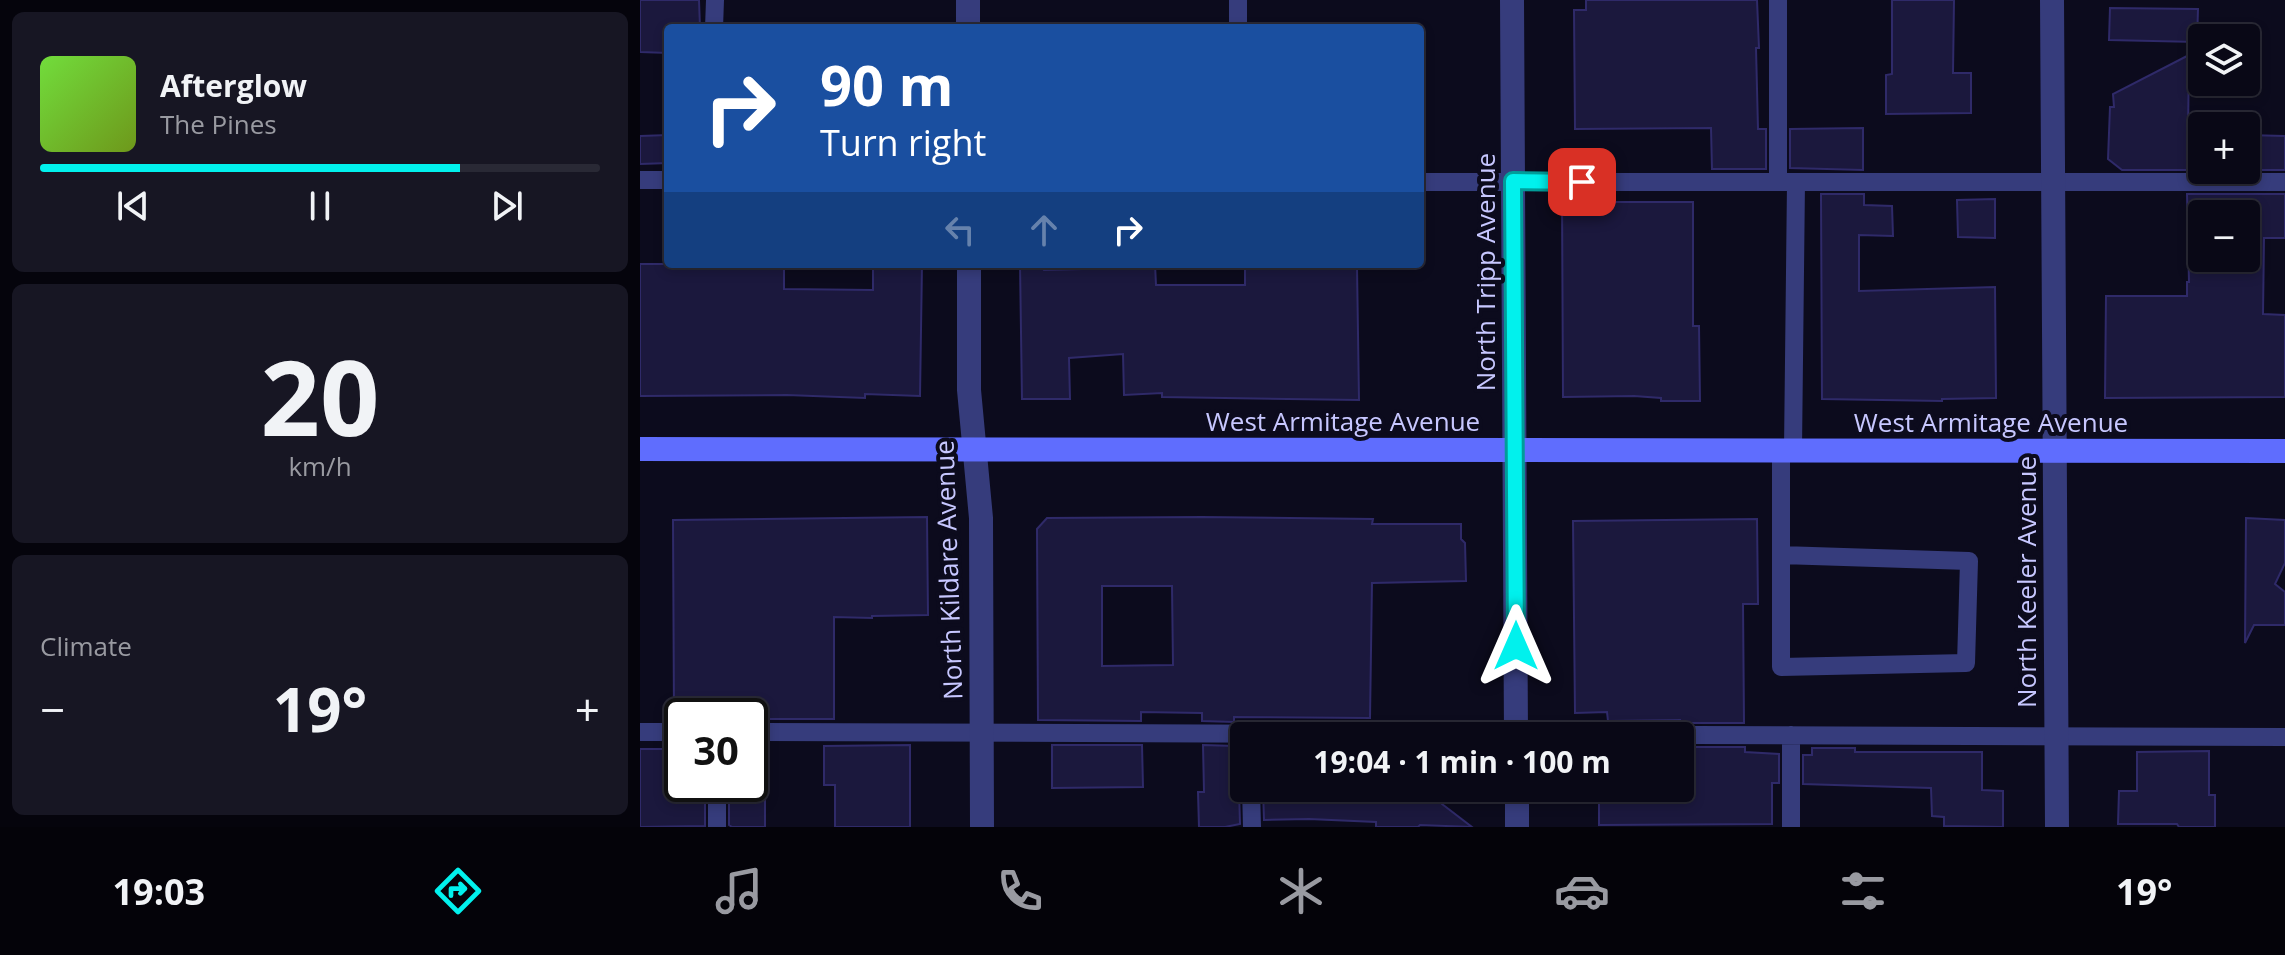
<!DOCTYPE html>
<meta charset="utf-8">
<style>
:root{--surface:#090816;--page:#171623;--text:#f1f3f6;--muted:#999aa1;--line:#292935;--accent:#01f1ed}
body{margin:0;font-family:"Open Sans",sans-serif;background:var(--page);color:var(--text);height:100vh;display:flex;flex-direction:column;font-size:30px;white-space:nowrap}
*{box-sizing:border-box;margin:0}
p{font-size:26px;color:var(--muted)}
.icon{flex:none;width:44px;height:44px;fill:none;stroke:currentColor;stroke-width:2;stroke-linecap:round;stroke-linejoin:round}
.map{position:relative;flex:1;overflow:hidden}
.side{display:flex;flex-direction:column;gap:12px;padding:12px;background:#05040c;width:640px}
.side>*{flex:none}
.guide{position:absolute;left:24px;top:24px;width:760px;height:244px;border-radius:8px;box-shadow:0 4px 12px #0003,0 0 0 2px var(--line);background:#1a4fa0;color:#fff;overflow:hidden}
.fabs{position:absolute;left:1548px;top:24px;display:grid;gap:16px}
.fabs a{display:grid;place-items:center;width:72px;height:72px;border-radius:8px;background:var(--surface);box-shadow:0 4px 12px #0003,0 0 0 2px var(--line);font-size:40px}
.speed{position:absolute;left:24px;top:698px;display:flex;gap:16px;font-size:40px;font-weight:700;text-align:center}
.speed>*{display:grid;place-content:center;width:104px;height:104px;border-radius:50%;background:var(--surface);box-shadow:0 4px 12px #0003,0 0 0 2px var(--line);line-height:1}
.speed .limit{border:4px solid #111;border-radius:12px;background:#fff;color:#111}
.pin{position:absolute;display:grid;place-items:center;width:68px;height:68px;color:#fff;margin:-34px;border-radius:16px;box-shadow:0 4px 12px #0006}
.me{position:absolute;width:88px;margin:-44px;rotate:0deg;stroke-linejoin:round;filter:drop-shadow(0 0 6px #0008)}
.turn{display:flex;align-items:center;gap:28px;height:168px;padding:0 24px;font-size:36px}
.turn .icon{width:104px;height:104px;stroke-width:2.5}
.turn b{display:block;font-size:56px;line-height:68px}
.lanes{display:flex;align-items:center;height:76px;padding:0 24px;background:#0003;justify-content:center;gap:40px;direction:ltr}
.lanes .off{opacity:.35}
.big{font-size:60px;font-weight:700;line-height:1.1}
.side .tile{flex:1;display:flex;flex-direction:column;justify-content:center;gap:12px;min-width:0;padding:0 28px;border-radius:12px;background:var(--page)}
.side .dial{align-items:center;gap:0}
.dial b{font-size:104px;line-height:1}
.song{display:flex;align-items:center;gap:24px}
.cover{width:96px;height:96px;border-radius:12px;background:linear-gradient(135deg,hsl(100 70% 55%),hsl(80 70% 35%))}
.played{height:8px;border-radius:4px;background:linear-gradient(90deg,var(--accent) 75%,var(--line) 75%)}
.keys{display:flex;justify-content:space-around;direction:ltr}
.heat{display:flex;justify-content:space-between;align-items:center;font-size:44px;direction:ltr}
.trip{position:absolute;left:590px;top:722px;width:464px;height:80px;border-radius:8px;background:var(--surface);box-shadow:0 4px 12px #0003,0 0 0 2px var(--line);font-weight:700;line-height:80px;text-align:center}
.menu{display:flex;height:128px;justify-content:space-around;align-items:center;background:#040309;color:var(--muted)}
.menu .icon{width:56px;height:56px}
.menu .selected{color:var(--accent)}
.menu b{font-size:36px;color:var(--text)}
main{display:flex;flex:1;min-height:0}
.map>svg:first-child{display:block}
</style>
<main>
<section class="side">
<div class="tile">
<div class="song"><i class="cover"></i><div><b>Afterglow</b><p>The Pines</p></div></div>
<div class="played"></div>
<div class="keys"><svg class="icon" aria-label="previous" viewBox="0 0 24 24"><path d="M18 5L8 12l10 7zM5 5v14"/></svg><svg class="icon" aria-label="pause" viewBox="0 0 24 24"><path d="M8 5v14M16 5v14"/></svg><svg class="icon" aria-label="next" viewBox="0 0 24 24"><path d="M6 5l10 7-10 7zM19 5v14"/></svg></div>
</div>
<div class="tile dial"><b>20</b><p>km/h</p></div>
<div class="tile"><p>Climate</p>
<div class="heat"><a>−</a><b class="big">19°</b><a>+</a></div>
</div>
</section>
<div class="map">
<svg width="1645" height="827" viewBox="0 0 1645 827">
<rect width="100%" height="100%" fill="#0c0b1d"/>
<path fill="#1b183d" stroke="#2f2a69" stroke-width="2" fill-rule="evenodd" d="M 0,0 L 59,0 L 60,28 L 28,28 L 28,53 L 0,52 Z
M 946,0 L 1117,0 L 1119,48 L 1116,48 L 1118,129 L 1126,129 L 1126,169 L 1072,169 L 1071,128 L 935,129 L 934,10 L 946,10 Z
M 1252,0 L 1314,0 L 1313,73 L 1331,73 L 1331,113 L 1246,114 L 1246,75 L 1252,74 Z
M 1470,8 L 1558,9 L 1557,42 L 1469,40 Z
M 1549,55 L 1548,133 L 1562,133 L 1562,170 L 1482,170 L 1468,159 L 1470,107 L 1474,107 L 1473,94 Z
M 1223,128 L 1223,170 L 1150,168 L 1150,129 Z
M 28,135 L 28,163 L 0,164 L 0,136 Z
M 1606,135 L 1645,136 L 1645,170 L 1606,170 Z
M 1181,194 L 1224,194 L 1224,205 L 1252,206 L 1253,236 L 1219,235 L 1219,291 L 1355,287 L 1356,398 L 1302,399 L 1302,401 L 1182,399 Z
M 1547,194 L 1645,194 L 1645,238 L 1624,238 L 1623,314 L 1645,315 L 1645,397 L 1465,398 L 1466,296 L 1547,296 L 1547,282 L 1549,282 ZM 1562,214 L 1606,214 L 1606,258 L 1562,258 Z
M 922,196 L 975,196 L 975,202 L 1053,202 L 1053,326 L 1059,326 L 1060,401 L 1021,401 L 1021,398 L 994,396 L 923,397 Z
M 1355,199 L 1355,238 L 1318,237 L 1317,200 Z
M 0,264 L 144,264 L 144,289 L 233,290 L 233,264 L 282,264 L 280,396 L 225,394 L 225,398 L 147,395 L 0,396 Z
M 380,264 L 399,264 L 404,270 L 483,268 L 483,264 L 515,264 L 516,285 L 605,285 L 605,265 L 681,264 L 681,267 L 717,267 L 719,400 L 522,397 L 522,393 L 484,395 L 483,354 L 429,358 L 430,399 L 382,399 Z
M 287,517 L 288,615 L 232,616 L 232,618 L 194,617 L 194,719 L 110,719 L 110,716 L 34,716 L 33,520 Z
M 562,517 L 733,519 L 732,524 L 821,524 L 821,539 L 825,543 L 826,581 L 732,583 L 730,718 L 594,717 L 594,722 L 562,721 L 562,713 L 501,712 L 501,721 L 398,720 L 397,529 L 407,518 ZM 462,586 L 532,586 L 533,665 L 462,666 Z
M 1606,518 L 1645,520 L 1645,563 L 1635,584 L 1645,592 L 1645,625 L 1614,625 L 1605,643 Z
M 1117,519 L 1118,604 L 1103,604 L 1104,723 L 1040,723 L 1040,720 L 968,721 L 967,712 L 935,713 L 933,521 Z
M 270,745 L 270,827 L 195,827 L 195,785 L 184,785 L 184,746 Z
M 412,745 L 502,745 L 503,787 L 412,788 Z
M 563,745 L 595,746 L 596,790 L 599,790 L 600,824 L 585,827 L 559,827 L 558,792 L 564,792 Z
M 1040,747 L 1105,747 L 1105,752 L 1139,754 L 1139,783 L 1132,783 L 1132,824 L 959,825 L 959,791 L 1040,790 Z
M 1172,748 L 1215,748 L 1215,752 L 1342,752 L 1342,790 L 1363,791 L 1363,827 L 1304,826 L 1304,817 L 1292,816 L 1291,788 L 1163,784 L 1163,755 L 1172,755 Z
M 0,749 L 42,749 L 42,784 L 65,784 L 65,826 L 0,827 Z
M 1569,751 L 1569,795 L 1575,795 L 1575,827 L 1539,827 L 1537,824 L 1478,824 L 1479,791 L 1497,791 L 1497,752 Z
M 89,784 L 125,784 L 125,827 L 92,827 L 89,825 Z
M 669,789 L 669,793 L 753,795 L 760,789 L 801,789 L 802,804 L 832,827 L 780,825 L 778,827 L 736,827 L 736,822 L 669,819 L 624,820 L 623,790 Z"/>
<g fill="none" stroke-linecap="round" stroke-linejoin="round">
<path stroke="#363c7c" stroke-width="18" d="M 598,0 L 598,28
M 1138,0 L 1138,182
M 74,28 L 75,0
M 0,180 L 28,180
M 780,182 L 1645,182
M 1141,450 L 1141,667 L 1326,663 L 1329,561 L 1141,555
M 1153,450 L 1156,182
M 0,732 L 42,732
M 110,732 L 1645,737
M 1151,735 L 1151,827
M 77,784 L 77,827
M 611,788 L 612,827"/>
<path stroke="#363c7c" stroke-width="24" d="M 328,0 L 328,28
M 872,0 L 876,736
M 1412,0 L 1417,827
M 329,264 L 329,390 L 341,518 L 342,827
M 877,788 L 877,827"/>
<path stroke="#5f6dfe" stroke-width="24" d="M 0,449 L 1645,451"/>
</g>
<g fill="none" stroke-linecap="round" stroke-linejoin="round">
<g stroke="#019d9a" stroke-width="20">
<path id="route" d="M 876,646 L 873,181 L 942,182"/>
</g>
<use href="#route" stroke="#01f1ed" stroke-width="14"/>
</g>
<g text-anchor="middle" stroke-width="8" stroke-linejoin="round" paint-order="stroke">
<g font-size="26" fill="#c7c7ff" stroke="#0c0b1d">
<text transform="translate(846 272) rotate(-90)" y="9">North Tripp Avenue</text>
<text x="703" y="431">West Armitage Avenue</text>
<text x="1351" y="432">West Armitage Avenue</text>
<text transform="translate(309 570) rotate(-92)" y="9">North Kildare Avenue</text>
<text transform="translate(1387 582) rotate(-90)" y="9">North Keeler Avenue</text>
</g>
</g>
</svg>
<div class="fabs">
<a><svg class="icon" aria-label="layers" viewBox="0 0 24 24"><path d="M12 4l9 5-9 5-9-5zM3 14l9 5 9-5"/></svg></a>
<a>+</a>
<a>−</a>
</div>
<div class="speed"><div class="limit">30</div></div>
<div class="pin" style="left:942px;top:182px;background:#d93025"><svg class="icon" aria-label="arrive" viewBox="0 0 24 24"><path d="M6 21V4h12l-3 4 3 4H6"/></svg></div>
<svg class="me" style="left:876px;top:646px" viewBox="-20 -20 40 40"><path d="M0-17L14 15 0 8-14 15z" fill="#01f1ed" stroke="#fff" stroke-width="4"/></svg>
<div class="trip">19:04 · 1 min · 100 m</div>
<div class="guide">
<div class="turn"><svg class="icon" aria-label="right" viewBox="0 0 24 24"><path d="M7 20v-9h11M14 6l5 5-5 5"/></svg><div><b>90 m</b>Turn right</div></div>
<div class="lanes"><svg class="icon off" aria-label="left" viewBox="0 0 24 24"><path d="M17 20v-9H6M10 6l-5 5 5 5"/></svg><svg class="icon off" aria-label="ahead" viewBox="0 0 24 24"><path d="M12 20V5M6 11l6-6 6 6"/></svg><svg class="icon" aria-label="right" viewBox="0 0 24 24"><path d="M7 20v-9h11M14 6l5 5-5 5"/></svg></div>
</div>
</div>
</main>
<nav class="menu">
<b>19:03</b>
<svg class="icon selected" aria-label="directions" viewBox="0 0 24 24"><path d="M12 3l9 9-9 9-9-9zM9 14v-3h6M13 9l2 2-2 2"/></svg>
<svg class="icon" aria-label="music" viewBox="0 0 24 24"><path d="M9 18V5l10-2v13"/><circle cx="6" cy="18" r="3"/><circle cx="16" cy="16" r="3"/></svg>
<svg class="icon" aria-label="phone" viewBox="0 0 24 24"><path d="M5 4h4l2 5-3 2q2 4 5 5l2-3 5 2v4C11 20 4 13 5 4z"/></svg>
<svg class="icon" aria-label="climate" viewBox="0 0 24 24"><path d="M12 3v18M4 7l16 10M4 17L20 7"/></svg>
<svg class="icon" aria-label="car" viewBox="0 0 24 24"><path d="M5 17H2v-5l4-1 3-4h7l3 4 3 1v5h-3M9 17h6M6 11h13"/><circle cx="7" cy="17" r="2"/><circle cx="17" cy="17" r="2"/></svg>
<svg class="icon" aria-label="filters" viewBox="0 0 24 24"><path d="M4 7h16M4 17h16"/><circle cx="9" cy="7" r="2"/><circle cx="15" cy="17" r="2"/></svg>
<b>19°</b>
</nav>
